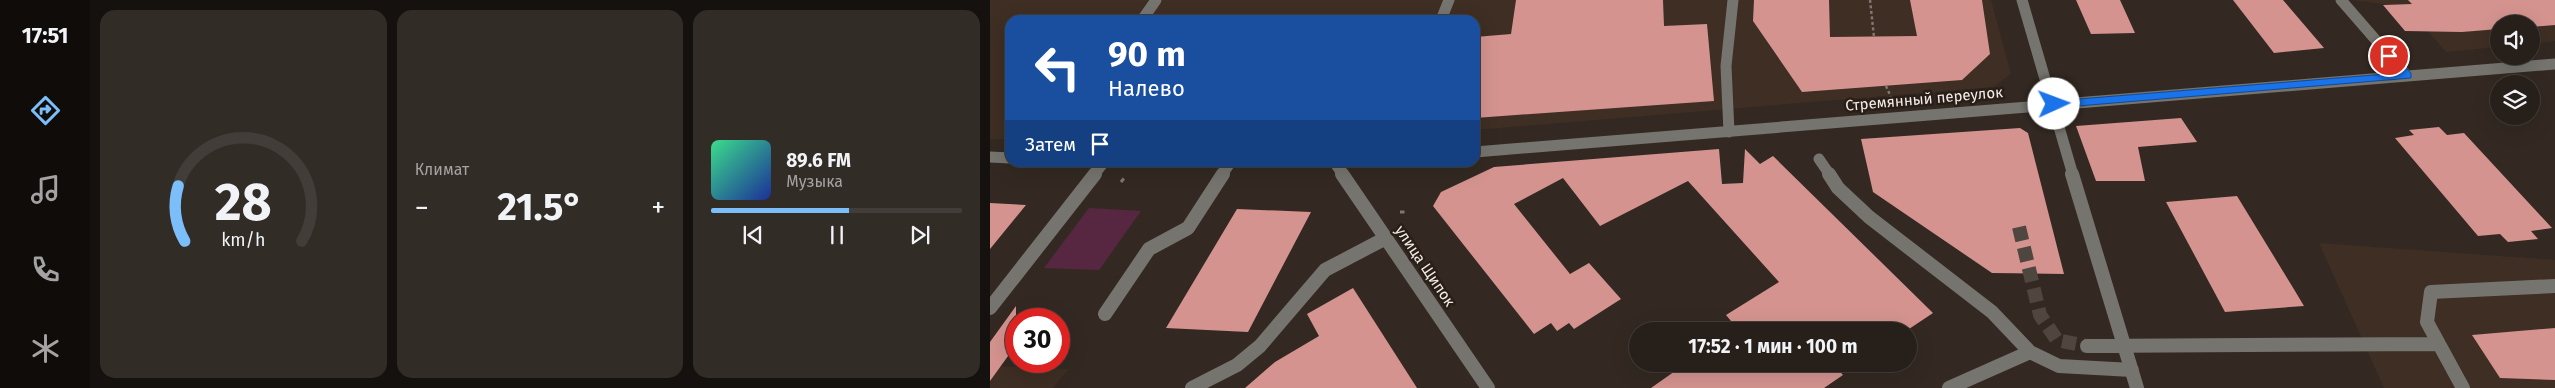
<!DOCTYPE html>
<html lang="ru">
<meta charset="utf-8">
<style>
:root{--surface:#261f1a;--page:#322c27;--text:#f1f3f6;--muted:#a4a2a2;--line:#423d39;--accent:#7cbef9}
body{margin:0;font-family:"Fira Sans",sans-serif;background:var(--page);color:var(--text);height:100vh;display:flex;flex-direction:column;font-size:19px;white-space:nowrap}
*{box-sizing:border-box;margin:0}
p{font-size:16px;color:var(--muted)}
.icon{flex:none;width:28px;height:28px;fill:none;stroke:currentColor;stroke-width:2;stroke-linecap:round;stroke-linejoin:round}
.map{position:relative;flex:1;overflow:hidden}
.drawer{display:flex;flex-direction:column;gap:10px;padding:10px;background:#15110e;width:900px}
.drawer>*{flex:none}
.banner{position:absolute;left:15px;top:15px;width:475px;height:152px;border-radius:15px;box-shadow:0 5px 20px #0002,0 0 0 1px var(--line);background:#1a4fa0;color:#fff;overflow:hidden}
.tools{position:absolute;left:1500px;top:15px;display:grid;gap:10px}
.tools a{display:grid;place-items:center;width:50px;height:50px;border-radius:50%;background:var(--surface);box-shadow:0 5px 20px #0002,0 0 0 1px var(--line);font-size:25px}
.speed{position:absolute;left:15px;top:308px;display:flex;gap:10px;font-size:25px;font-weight:700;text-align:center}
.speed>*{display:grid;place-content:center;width:65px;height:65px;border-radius:50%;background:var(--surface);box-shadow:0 5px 20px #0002,0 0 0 1px var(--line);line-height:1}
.speed .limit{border:8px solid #d22;background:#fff;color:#111}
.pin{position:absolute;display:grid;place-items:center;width:42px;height:42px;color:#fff;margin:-21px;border:2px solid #fff;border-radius:50%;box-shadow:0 1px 5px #0007}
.me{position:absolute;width:55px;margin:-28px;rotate:88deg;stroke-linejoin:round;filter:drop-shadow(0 0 4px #0008)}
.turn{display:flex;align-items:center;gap:18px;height:105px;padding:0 20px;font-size:22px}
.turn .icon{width:65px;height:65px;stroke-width:2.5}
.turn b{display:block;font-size:35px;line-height:42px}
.then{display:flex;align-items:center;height:48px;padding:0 20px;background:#0003;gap:10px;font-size:19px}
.big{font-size:38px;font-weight:700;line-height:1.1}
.drawer .tile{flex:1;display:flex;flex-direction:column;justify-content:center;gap:8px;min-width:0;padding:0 18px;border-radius:15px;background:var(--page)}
.drawer .dial{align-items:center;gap:0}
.dial svg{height:130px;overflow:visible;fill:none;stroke:var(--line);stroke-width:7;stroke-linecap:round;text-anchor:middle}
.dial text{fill:var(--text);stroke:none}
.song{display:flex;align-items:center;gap:15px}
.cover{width:60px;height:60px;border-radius:8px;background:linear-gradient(135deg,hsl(150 70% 55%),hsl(230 70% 35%))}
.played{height:5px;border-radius:2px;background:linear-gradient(90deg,var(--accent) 55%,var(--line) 55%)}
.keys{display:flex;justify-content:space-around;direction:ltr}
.heat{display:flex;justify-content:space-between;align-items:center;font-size:28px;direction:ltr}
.drawer .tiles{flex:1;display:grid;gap:10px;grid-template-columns:repeat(3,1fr)}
.trip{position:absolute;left:639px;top:322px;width:288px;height:50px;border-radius:25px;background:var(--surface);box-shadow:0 5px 20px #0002,0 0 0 1px var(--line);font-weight:700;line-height:50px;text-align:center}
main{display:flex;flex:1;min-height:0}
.dock{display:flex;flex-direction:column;width:90px;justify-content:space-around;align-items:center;background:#0f0c0a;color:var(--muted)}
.dock .icon{width:35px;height:35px}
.dock .active{color:var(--accent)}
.dock b{font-size:22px;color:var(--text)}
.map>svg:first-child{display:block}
</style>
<main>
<nav class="dock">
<b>17:51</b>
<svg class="icon active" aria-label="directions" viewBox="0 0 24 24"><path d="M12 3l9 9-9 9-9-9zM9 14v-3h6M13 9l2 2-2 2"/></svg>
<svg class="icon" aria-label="music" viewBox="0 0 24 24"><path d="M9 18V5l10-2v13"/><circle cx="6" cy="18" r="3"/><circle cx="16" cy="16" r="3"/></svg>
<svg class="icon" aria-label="phone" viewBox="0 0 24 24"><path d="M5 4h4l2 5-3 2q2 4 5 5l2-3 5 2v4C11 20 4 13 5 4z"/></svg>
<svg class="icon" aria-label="climate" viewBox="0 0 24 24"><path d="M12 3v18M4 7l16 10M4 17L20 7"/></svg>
</nav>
<section class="drawer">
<div class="tiles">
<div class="tile dial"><svg viewBox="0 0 100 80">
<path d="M14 69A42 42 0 1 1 86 69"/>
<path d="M14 69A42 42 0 0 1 10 35" stroke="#7cbef9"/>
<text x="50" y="56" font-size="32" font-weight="700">28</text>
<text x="50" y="72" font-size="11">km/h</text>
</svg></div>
<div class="tile"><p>Климат</p>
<div class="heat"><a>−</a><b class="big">21.5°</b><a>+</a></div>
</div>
<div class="tile">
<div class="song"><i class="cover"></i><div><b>89.6 FM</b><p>Музыка</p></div></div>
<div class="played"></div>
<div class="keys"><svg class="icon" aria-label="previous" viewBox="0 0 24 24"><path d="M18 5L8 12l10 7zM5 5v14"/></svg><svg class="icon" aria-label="pause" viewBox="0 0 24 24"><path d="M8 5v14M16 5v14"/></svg><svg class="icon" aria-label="next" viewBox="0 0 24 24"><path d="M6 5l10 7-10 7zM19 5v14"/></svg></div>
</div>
</div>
</section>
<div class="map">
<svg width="1565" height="388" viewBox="0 0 1565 388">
<rect width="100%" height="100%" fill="#332922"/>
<path fill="#3e2e23" d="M 0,0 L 1001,0 L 1021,74 L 1003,87 L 485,130 L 485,20 L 20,20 L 20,139 L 0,139 Z
M 1362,0 L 1565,0 L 1565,41 L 1541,44 L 1541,24 L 1509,24 L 1509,47 L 1456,52 L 1414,4 L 1392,4 Z
M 1329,243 L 1565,260 L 1565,388 L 1394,388 Z
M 0,366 L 79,369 L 63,388 L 0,388 Z"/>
<path fill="#572741" d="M 99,208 L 151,211 L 109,270 L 54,268 Z"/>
<path fill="#d4938f" d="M 526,0 L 673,0 L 674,26 L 717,24 L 724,101 L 485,118 L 485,37 L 521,34 Z
M 764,0 L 839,0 L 840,37 L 927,36 L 920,0 L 992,0 L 1000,54 L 972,80 L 812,92 L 763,21 Z
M 1086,0 L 1130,0 L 1145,33 L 1101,34 Z
M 1243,0 L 1293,0 L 1334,48 L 1284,53 Z
M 1418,0 L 1565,0 L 1565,25 L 1541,27 L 1541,24 L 1509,24 L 1509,29 L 1472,32 L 1415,31 L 1393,5 L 1422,4 Z
M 1191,118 L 1207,142 L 1148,147 L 1155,181 L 1106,181 L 1086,126 Z
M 1449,127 L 1457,135 L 1474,133 L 1562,228 L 1541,231 L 1548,239 L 1518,242 L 1510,234 L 1488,236 L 1405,138 L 1424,135 L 1419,130 Z
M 1030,128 L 1038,133 L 1074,274 L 1002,273 L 883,192 L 871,139 Z
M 729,149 L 732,184 L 753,183 L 755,149 L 770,164 L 783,156 L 943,313 L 916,331 L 911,331 L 903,324 L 892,331 L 740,331 L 746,327 L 736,315 L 789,282 L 698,181 L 610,226 L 573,178 L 524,204 L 580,274 L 599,263 L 631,299 L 584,329 L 579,323 L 567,331 L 561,323 L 544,334 L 443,206 L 451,192 L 504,167 Z
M 1247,196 L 1302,286 L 1314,306 L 1235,312 L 1176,202 Z
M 0,203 L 36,205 L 0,249 Z
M 247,209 L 321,212 L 258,332 L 176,328 Z
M 363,288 L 427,388 L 255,388 L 285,362 L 329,336 L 317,314 Z
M 26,306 L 26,345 L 0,381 L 0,342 Z
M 1565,328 L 1565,380 L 1510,378 L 1482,335 Z
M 695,364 L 843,364 L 853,375 L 834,388 L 661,388 Z"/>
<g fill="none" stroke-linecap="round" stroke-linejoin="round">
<path stroke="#504640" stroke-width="14" stroke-dasharray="14 7" stroke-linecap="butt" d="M 1029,227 L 1050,315 L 1067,340 L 1097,346"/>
<path stroke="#807771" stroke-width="2.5" stroke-dasharray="3 2.5" stroke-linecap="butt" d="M 880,0 L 884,37
M 896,86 L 901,97"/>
<path stroke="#807771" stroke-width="3" stroke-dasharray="4.5 2.5" stroke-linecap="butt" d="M 131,182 L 135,177
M 410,212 L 417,212"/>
<path stroke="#76746e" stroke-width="11" d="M 1032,0 L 1083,175
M 1351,0 L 1417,76
M 152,20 L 166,0
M 451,20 L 459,0
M 739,132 L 736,66 L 743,0
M 485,152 L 1565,64
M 0,157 L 20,158
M 829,159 L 840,175
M 207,162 L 348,162
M 345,163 L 353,175
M 104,175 L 114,162
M 232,175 L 240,163"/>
<path stroke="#76746e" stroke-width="14" d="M 352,174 L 498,388
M 839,174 L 848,188 L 879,217 L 1002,312 L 1040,352 L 1069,366 L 1142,370
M 1082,174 L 1147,388
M 0,308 L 105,174
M 115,314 L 159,249 L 198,228 L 233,174
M 1097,346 L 1449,344
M 202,388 L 247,365 L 270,346 L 335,270 L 396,238
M 959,388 L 1040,352
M 1473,388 L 1437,322 L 1441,292 L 1565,286"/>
</g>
<path fill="#1a73e8" stroke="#114b97" d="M 1399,52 L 1421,73 L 1421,78 L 1064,108 L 1059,104 L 1064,101 L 1409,73 L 1394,56 Z"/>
<g text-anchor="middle" stroke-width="5" stroke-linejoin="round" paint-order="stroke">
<g font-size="15" fill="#f3ede8" stroke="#291f18">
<text transform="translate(934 99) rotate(-5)" y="5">Стремянный переулок</text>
<text transform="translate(435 266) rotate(56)" y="5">улица Щипок</text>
</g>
</g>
</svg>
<div class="tools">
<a><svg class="icon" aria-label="sound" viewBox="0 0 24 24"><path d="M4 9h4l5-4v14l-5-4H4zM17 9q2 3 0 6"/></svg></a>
<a><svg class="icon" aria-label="layers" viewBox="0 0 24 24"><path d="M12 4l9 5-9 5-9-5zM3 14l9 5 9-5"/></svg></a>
</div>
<div class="speed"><div class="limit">30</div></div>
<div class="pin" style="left:1399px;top:56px;background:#d93025"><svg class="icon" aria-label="arrive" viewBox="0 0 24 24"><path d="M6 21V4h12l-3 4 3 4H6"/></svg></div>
<svg class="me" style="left:1064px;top:104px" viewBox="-20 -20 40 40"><circle r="19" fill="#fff"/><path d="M0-13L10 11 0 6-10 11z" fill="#1a73e8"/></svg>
<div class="trip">17:52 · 1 мин · 100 m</div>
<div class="banner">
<div class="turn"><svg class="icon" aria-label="left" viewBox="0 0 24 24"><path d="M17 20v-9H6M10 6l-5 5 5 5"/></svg><div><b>90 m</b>Налево</div></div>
<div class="then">Затем<svg class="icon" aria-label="arrive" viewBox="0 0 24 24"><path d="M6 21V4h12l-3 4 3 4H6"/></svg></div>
</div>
</div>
</main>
